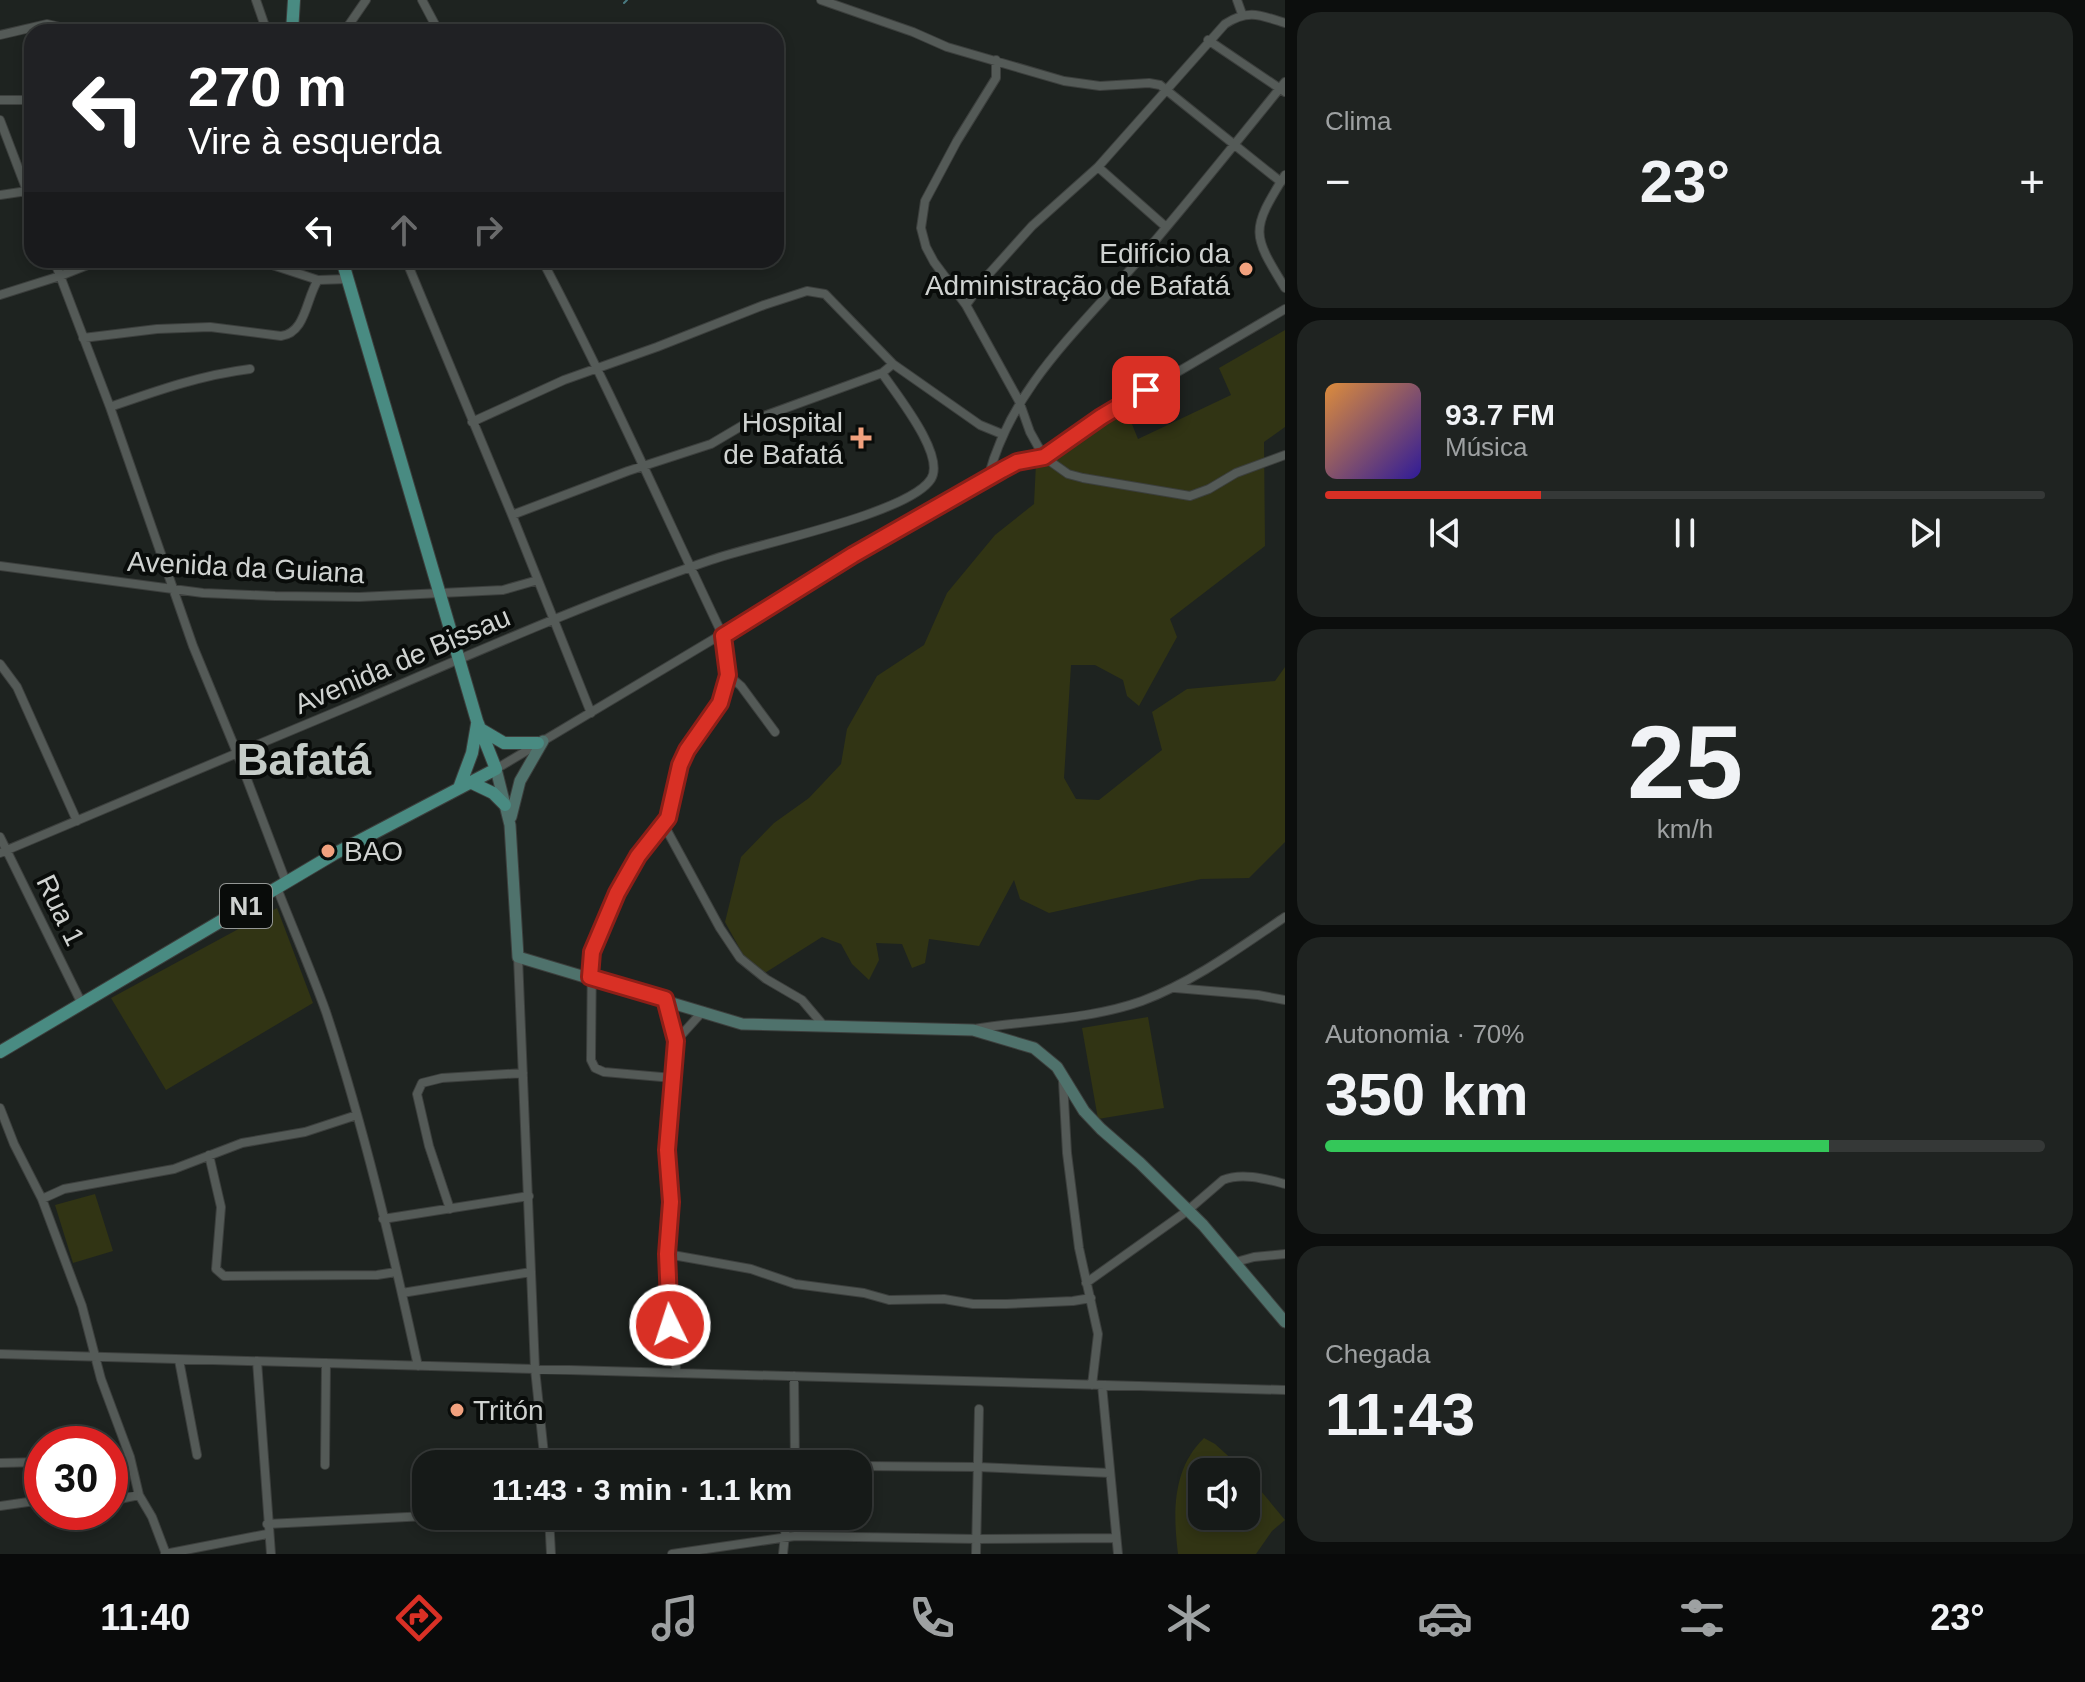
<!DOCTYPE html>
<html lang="pt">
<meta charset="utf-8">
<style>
:root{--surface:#161a18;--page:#1f2321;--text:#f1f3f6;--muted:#9ea1a2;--line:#353837;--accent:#d93025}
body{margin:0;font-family:Arial,sans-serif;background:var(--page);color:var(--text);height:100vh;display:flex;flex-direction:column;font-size:30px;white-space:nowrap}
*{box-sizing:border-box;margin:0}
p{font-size:26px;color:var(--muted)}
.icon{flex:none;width:44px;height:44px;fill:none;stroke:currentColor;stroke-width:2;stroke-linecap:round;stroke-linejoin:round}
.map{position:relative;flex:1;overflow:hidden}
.details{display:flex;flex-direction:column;gap:12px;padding:12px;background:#0c0e0d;width:800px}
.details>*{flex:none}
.guide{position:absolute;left:24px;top:24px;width:760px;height:244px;border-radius:24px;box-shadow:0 4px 12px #0003,0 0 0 2px var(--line);background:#202124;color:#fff;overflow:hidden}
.tools{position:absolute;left:1188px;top:1458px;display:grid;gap:16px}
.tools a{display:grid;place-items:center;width:72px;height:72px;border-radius:16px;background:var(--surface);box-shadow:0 4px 12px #0003,0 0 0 2px var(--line);font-size:40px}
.speed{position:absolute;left:24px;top:1426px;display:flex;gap:16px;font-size:40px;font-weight:700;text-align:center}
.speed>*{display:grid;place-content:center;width:104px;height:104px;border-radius:50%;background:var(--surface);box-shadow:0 4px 12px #0003,0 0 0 2px var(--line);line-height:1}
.speed .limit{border:12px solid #d22;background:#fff;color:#111}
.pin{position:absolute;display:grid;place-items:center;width:68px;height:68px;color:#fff;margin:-34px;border-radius:16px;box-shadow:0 4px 12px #0006}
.me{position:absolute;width:88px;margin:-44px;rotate:356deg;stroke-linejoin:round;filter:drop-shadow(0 0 6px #0008)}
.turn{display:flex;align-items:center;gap:28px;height:168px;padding:0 32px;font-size:36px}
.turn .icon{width:104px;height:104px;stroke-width:2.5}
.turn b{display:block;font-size:56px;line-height:68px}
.lanes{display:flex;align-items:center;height:76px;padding:0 32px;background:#0003;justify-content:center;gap:40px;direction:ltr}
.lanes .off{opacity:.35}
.big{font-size:60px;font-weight:700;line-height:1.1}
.details .tile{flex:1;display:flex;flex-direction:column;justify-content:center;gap:12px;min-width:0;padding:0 28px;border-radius:24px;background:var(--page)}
.details .dial{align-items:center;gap:0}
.dial b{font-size:104px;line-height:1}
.song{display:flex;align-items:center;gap:24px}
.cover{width:96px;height:96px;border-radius:12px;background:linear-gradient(135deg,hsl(30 70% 55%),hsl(250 70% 35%))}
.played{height:8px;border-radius:4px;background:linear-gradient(90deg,var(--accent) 30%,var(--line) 30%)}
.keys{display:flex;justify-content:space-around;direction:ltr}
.heat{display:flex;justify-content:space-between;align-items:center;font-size:44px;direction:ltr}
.charge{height:12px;border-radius:6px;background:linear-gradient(90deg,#34c759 70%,var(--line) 0)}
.trip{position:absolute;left:412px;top:1450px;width:460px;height:80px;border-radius:24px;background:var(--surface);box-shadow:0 4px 12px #0003,0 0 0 2px var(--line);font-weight:700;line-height:80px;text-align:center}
.dock{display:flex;height:128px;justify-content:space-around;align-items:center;background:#090a0a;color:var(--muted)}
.dock .icon{width:56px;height:56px}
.dock .selected{color:var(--accent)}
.dock b{font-size:36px;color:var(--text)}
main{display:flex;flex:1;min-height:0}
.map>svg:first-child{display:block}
</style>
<main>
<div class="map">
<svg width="1285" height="1554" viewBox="0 0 1285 1554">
<rect width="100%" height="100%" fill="#1e2320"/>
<path fill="#313414" d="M 1285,330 L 1285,427 L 1264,442 L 1265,546 L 1170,619 L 1177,637 L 1139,706 L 1127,696 L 1123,680 L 1095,665 L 1071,665 L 1064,778 L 1076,799 L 1099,800 L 1162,750 L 1152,712 L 1187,689 L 1275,681 L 1285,667 L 1285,842 L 1249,878 L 1201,879 L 1049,913 L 1020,899 L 1014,880 L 979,946 L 929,939 L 925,963 L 912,968 L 902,944 L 876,943 L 879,960 L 869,980 L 852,964 L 841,944 L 822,937 L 760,976 L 745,958 L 725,922 L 741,857 L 774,823 L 809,798 L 841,764 L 847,729 L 877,676 L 924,645 L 947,593 L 995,535 L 1034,504 L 1036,463 L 1127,412 L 1138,439 L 1231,395 L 1219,368 Z
M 277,908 L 313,1003 L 166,1090 L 111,998 Z
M 1148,1017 L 1164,1108 L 1098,1119 L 1082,1028 Z
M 95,1194 L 113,1251 L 73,1263 L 55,1205 Z
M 1204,1438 L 1215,1444 L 1246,1472 L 1202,1472 L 1202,1516 L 1246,1516 L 1246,1473 L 1285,1520 L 1272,1531 L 1256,1554 L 1178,1554 C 1173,1513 1172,1469 1204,1438 Z"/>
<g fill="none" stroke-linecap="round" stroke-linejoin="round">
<path stroke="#497a80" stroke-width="2" d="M 624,3 L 627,0"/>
<g stroke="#3c3f3d" stroke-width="10">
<path id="street" d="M 256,0 L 267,32
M 422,0 L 439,32
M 821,0 L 913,32 L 947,47 L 1064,81 L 1100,86 L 1149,83 L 1160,85 L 1281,182
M 1237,0 L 1242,14
M 344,32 L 366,0
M 0,35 L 47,24 L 81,32
M 1208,40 L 1285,92
M 996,60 L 996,78 L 957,141 L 925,201 L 921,228 L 926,247 L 934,262 L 966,305 L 1019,401 L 1030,432 L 1044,457 L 1068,474 L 1083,478 L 1190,496 L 1209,489 L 1236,473 L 1285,455
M 0,100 L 32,100
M 0,120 L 32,204
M 1098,167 L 1166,227
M 1285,175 C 1250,231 1252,234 1285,288
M 0,195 L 27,191
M 54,260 L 110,407 L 193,646 L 237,753 L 286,882
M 257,260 L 318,280
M 406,260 L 512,515 L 591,713
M 542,260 C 607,383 663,510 723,636 L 728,675 L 720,703 L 687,750 L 680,765 L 668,818 L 627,874 L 592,952 L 591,1060 L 595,1068 L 604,1072 L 673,1078
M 0,295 L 60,276 L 100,260
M 966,305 L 988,275 L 1032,226 L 1098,167 L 1225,24 C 1248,9 1260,15 1285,23
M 83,338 L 157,329 L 210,327 L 281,336 C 306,333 306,298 318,280 L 348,279
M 110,407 C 156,391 201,375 250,369
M 472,422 L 564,380 L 657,347 L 764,305 L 807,291 L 825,294 L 893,364 L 980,425 L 1002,434
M 988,478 C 1012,385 1082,327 1142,256 C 1191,199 1238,140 1285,82
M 512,515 L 628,471 L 711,444 L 750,421 L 882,373
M 0,566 L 203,593 L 275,596 L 359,597 L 503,590 L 538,580
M 0,664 L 17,687 L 77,821
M 728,675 L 741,686 L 775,732
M 496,769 L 908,523 L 1017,462 L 1044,457 L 1101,417 L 1285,309
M 664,825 L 720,928 L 740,958 L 766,979 L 802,1000 L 824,1026
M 0,837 L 81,1002
M 0,853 C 119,802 238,753 357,703 C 474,653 591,601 711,560 C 756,544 909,514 931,479 C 946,455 896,394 882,373 L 893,364
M 277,888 C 293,929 311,970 326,1012 C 364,1127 392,1247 418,1366
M 518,957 L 535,1369 L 545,1464
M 1175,988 L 1258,995 L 1285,1000
M 665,999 L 676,1041 L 667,1132 L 667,1165 L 671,1202 L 667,1254 L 668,1308 L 675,1337 L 676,1373
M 974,1029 C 1029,1020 1089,1020 1142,1001 C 1195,981 1239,948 1285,917
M 676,1041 L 703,1011
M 1063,1081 L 1067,1153 L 1079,1248 L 1098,1334 L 1092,1385
M 0,1108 L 14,1144 L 42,1199 L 82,1306 L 101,1379 L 130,1457 L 139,1495 L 152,1517 L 166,1554
M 209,1155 L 221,1207 L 216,1269 L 224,1276 L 377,1275 L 396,1272
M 42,1199 L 64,1189 L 174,1169 L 242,1143 L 305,1132 L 357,1115
M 450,1209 L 429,1146 L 417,1094 L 422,1083 L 442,1078 L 523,1073
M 383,1219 L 529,1196
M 667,1254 L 751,1269 L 795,1284 L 864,1293 L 889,1300 L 944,1299 L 973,1304 L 1006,1304 L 1073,1301 L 1091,1298
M 1236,1262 L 1254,1257 L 1285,1254
M 1086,1283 L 1187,1211 L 1223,1180 C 1242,1172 1266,1179 1285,1184
M 402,1293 L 531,1272
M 0,1354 L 1285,1390
M 179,1360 L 197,1455
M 257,1361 L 271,1554
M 794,1376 L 795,1464
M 1102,1385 L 1118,1554
M 110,1462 L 130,1457
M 0,1463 L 42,1462
M 794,1464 L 812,1464
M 325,1465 L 326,1363
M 858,1466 L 978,1467 L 1110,1473
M 110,1501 L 139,1495
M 0,1506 L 42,1500
M 549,1516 L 551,1554
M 267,1524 L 427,1516
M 165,1554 L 267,1534
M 672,1554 L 795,1536 L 977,1539 L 1116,1538
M 783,1554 L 787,1516
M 976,1554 L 979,1409"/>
</g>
<g stroke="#3c3f3d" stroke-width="13">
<path id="secondary" d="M 496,769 L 510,825 L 518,957 L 742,1024 L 973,1030 L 1034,1048 L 1057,1067 L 1084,1111 L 1101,1129 L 1140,1163 L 1203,1225 L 1285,1322
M 511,817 L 520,781 L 543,741"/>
</g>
<g stroke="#3c3f3d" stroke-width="14">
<path id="primary" d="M 292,32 L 294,0
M 482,730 L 504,743 L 538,743
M 470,782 L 493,793 L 505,805
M 459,788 L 472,753 L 477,724
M 0,1052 L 334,854 L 496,769 L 477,721 L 342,260"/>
</g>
<use href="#street" stroke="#545a57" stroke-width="8"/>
<use href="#secondary" stroke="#4f726c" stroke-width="11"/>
<use href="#primary" stroke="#498b82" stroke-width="12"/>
</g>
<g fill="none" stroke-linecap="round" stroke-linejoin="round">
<g stroke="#8d1f18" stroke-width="20">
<path id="route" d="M 670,1325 L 667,1254 L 671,1202 L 667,1150 L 676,1041 L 665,999 L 590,977 L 592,952 L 617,893 L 638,856 L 668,818 L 680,765 L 687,750 L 720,703 L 728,675 L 723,636 L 853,555 L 1002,470 L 1017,462 L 1044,457 L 1101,417 L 1146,390"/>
</g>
<use href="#route" stroke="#d93025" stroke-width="14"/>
</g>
<g fill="#f1a17e" stroke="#090c0a" stroke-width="3">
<circle cx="1246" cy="269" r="8"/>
<path d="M857 426h8v8h8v8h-8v8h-8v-8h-8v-8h8z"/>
<circle cx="328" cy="851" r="8"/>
<circle cx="457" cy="1410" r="8"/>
</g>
<g text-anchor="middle" stroke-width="8" stroke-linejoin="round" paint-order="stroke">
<rect fill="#090c0a" stroke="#949795" stroke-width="2" x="220" y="884" width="52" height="44" rx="6"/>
<g font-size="26" font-weight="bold" fill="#cfd2d0">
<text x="246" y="915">N1</text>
</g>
<g font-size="28" fill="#cfd2d0" stroke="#090c0a" text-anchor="end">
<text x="1230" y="263">Edifício da<tspan x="1230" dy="32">Administração de Bafatá</tspan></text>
<text x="843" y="432">Hospital<tspan x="843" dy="32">de Bafatá</tspan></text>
<text x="344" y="861" text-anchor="start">BAO</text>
<text x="473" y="1420" text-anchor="start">Tritón</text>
</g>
<g font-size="28" fill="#cfd2d0" stroke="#090c0a">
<text transform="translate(246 567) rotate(3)" y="10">Avenida da Guiana</text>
<text transform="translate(402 660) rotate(-23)" y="10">Avenida de Bissau</text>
<text transform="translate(61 910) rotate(64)" y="10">Rua 1</text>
</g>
<g font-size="44" font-weight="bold" fill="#c5ccc8" stroke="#090c0a">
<text x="304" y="775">Bafatá</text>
</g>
</g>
</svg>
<div class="tools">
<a><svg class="icon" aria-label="sound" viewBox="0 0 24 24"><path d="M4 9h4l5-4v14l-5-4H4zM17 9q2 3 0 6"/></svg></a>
</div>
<div class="speed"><div class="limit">30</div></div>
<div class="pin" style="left:1146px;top:390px;background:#d93025"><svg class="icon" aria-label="arrive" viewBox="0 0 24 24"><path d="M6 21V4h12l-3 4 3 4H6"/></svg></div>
<svg class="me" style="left:670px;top:1325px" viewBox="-20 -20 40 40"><circle r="17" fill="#d93025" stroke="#fff" stroke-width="3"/><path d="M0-11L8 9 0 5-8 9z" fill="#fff"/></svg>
<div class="trip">11:43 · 3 min · 1.1 km</div>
<div class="guide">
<div class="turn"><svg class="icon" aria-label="left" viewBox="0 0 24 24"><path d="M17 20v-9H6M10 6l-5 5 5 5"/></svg><div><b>270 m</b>Vire à esquerda</div></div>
<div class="lanes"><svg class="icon" aria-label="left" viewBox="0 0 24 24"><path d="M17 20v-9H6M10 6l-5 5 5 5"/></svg><svg class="icon off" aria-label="ahead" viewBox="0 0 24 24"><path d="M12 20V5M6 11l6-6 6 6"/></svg><svg class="icon off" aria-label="right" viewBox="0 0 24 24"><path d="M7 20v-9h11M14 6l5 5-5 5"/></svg></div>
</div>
</div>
<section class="details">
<div class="tile"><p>Clima</p>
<div class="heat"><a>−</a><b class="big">23°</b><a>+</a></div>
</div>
<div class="tile">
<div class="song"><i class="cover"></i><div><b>93.7 FM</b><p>Música</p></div></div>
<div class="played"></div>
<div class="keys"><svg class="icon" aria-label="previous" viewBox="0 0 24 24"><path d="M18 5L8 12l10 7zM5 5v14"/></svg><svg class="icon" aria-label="pause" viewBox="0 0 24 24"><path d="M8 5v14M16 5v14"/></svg><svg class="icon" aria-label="next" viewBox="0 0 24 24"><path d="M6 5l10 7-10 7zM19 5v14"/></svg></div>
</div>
<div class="tile dial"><b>25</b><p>km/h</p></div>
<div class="tile"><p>Autonomia · 70%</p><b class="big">350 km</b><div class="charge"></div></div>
<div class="tile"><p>Chegada</p><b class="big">11:43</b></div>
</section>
</main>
<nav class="dock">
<b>11:40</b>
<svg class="icon selected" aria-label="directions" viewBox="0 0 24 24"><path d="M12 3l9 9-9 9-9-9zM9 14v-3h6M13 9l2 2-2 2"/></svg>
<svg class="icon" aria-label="music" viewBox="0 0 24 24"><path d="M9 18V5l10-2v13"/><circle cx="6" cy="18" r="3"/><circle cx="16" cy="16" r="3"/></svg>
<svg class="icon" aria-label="phone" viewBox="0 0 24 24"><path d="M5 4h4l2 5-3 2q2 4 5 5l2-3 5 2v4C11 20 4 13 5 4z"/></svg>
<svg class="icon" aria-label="climate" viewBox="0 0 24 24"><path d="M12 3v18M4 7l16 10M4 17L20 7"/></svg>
<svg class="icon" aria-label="car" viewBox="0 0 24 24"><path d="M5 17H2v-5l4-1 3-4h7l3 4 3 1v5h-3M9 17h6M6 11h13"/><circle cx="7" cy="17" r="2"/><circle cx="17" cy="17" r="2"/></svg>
<svg class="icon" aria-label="filters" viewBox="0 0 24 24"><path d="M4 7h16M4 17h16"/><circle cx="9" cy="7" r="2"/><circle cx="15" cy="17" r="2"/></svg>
<b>23°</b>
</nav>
